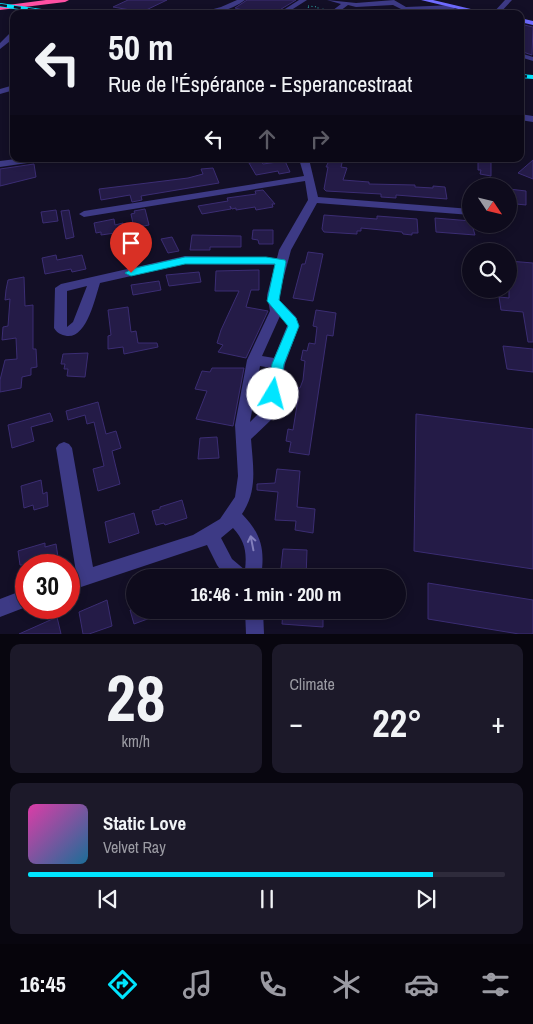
<!DOCTYPE html>
<meta charset="utf-8">
<style>
:root{--surface:#0e0b1c;--page:#1c1929;--text:#f1f3f6;--muted:#9b9ba3;--line:#2e2b3b;--accent:#00e5ff}
body{margin:0;font-family:"Archivo Narrow",sans-serif;background:var(--page);color:var(--text);height:100vh;display:flex;flex-direction:column;font-size:19px;white-space:nowrap}
*{box-sizing:border-box;margin:0}
p{font-size:16px;color:var(--muted)}
.icon{flex:none;width:28px;height:28px;fill:none;stroke:currentColor;stroke-width:2;stroke-linecap:round;stroke-linejoin:round}
.map{position:relative;height:634px;overflow:hidden}
.panel{display:flex;flex-direction:column;gap:10px;padding:10px;background:#08060f;flex:1}
.panel>*{flex:none}
.top-card{position:absolute;left:10px;top:10px;width:514px;height:152px;border-radius:10px;box-shadow:0 2px 8px #0003,0 0 0 1px var(--line);background:#0e0b1c;color:var(--text);overflow:hidden}
.needle{width:32px;rotate:125deg}
.buttons{position:absolute;left:462px;top:178px;display:grid;gap:10px}
.buttons a{display:grid;place-items:center;width:55px;height:55px;border-radius:50%;background:var(--surface);box-shadow:0 2px 8px #0003,0 0 0 1px var(--line);font-size:25px}
.speed{position:absolute;left:15px;top:554px;display:flex;gap:10px;font-size:25px;font-weight:700;text-align:center}
.speed>*{display:grid;place-content:center;width:65px;height:65px;border-radius:50%;background:var(--surface);box-shadow:0 2px 8px #0003,0 0 0 1px var(--line);line-height:1}
.speed .limit{border:8px solid #d22;background:#fff;color:#111}
.pin{position:absolute;display:grid;place-items:center;width:42px;height:42px;color:#fff;margin:-51px -21px;border-radius:50% 50% 50% 0;rotate:-45deg;box-shadow:0 0 5px #0007}
.pin .icon{rotate:45deg}
.me{position:absolute;width:55px;margin:-28px;rotate:8deg;stroke-linejoin:round;filter:drop-shadow(0 0 4px #0008)}
.turn{display:flex;align-items:center;gap:18px;height:105px;padding:0 15px;font-size:22px}
.turn .icon{width:65px;height:65px;stroke-width:2.5}
.turn b{display:block;font-size:35px;line-height:42px}
.lanes{display:flex;align-items:center;height:48px;padding:0 15px;background:#0003;justify-content:center;gap:25px;direction:ltr}
.lanes .off{opacity:.35}
.big{font-size:38px;font-weight:700;line-height:1.1}
.panel .widget{flex:1;display:flex;flex-direction:column;justify-content:center;gap:8px;min-width:0;padding:0 18px;border-radius:10px;background:var(--page)}
.panel .dial{align-items:center;gap:0}
.dial b{font-size:65px;line-height:1}
.song{display:flex;align-items:center;gap:15px}
.cover{width:60px;height:60px;border-radius:8px;background:linear-gradient(135deg,hsl(320 70% 55%),hsl(200 70% 35%))}
.played{height:5px;border-radius:2px;background:linear-gradient(90deg,var(--accent) 85%,var(--line) 85%)}
.keys{display:flex;justify-content:space-around;direction:ltr}
.heat{display:flex;justify-content:space-between;align-items:center;font-size:28px;direction:ltr}
.panel .tiles{flex:1;display:grid;gap:10px;grid-template-columns:1fr 1fr}
.widget:last-child{grid-column:span 2}
.trip{position:absolute;left:126px;top:569px;width:280px;height:50px;border-radius:25px;background:var(--surface);box-shadow:0 2px 8px #0003,0 0 0 1px var(--line);font-weight:700;line-height:50px;text-align:center}
.dock{display:flex;height:80px;justify-content:space-around;align-items:center;background:#06040b;color:var(--muted)}
.dock .icon{width:35px;height:35px}
.dock .current{color:var(--accent)}
.dock b{font-size:22px;color:var(--text)}
.map>svg:first-child{display:block}
</style>
<div class="map">
<svg width="533" height="634" viewBox="0 0 533 634">
<rect width="100%" height="100%" fill="#130f26"/>
<path fill="#241b47" stroke="#3b2d73" d="M 128,0 L 167,0 L 142,12 L 113,7 Z
M 247,0 L 296,0 L 273,14 L 258,14 L 235,8 Z
M 520,24 L 533,27 L 532,55 L 520,51 Z
M 330,159 L 343,159 L 341,167 L 347,168 L 343,180 L 369,182 L 369,184 L 415,185 L 415,187 L 433,188 L 433,186 L 445,187 L 447,199 L 396,195 L 396,198 L 381,197 L 381,194 L 326,191 L 324,189 L 328,167 L 326,167 Z
M 478,159 L 491,159 L 491,176 L 480,174 L 481,170 L 478,170 Z
M 533,160 L 533,179 L 518,173 Z
M 261,161 L 263,164 L 285,161 L 290,172 L 279,174 L 278,171 L 256,175 L 249,163 Z
M 34,164 L 36,177 L 0,186 L 0,169 Z
M 213,168 L 219,183 L 141,196 L 142,200 L 132,202 L 130,195 L 101,200 L 99,189 L 188,178 L 203,174 L 201,169 Z
M 509,189 L 526,191 L 526,205 L 516,204 L 516,200 L 509,199 Z
M 263,190 L 275,204 L 272,204 L 273,207 L 256,210 L 255,207 L 236,210 L 236,208 L 232,209 L 230,206 L 231,209 L 202,214 L 198,206 L 228,201 L 227,198 L 256,194 L 255,191 Z
M 145,209 L 149,225 L 134,228 L 131,214 L 135,213 L 134,211 Z
M 56,210 L 58,221 L 43,223 L 41,212 Z
M 69,210 L 74,237 L 66,239 L 61,211 Z
M 324,215 L 377,219 L 377,216 L 417,219 L 418,233 L 412,233 L 412,235 L 403,234 L 402,232 L 361,228 L 361,231 L 357,231 L 357,234 L 324,232 L 322,229 Z
M 435,218 L 471,221 L 475,235 L 436,232 Z
M 114,219 L 115,225 L 123,223 L 124,237 L 116,238 L 115,233 L 101,235 L 101,232 L 96,233 L 94,223 Z
M 253,230 L 273,230 L 273,244 L 259,244 L 258,240 L 252,239 Z
M 192,235 L 241,236 L 241,247 L 210,247 L 210,250 L 190,250 Z
M 172,237 L 179,251 L 168,253 L 161,239 Z
M 308,252 L 323,254 L 313,301 L 293,298 L 302,264 L 305,264 Z
M 56,255 L 57,260 L 82,255 L 86,269 L 72,272 L 71,269 L 45,274 L 42,258 Z
M 509,261 L 533,263 L 533,342 L 528,342 L 523,312 L 501,310 L 499,297 L 509,298 Z
M 259,270 L 259,290 L 251,290 L 246,307 L 268,311 L 246,358 L 218,352 L 223,345 L 217,343 L 221,330 L 239,291 L 215,291 L 216,271 Z
M 199,272 L 201,282 L 169,286 L 166,275 Z
M 24,277 L 25,306 L 33,305 L 33,349 L 36,349 L 37,367 L 31,368 L 31,375 L 22,377 L 21,388 L 0,392 L 0,380 L 5,360 L 17,359 L 16,338 L 2,340 L 3,327 L 8,326 L 10,299 L 5,300 L 6,290 L 8,280 Z
M 159,281 L 161,290 L 133,295 L 131,285 Z
M 128,307 L 131,332 L 136,331 L 138,343 L 157,343 L 158,347 L 124,354 L 123,347 L 108,349 L 108,336 L 111,335 L 108,310 Z
M 316,310 L 336,313 L 333,336 L 327,335 L 309,455 L 289,452 L 291,442 L 286,441 L 288,429 L 293,430 L 298,399 L 294,399 L 295,388 L 300,388 L 303,380 L 305,361 L 301,360 L 303,350 L 307,351 L 309,343 L 315,344 L 317,327 L 313,326 Z
M 503,346 L 533,349 L 533,372 L 507,369 Z
M 88,353 L 85,377 L 67,376 L 68,369 L 64,369 L 65,364 L 61,364 L 63,354 Z
M 212,368 L 244,368 L 233,426 L 196,419 L 207,391 L 195,389 L 202,371 L 210,372 Z
M 98,402 L 106,434 L 116,431 L 121,448 L 112,451 L 120,484 L 98,491 L 93,469 L 104,466 L 94,422 L 87,424 L 85,415 L 68,420 L 66,411 Z
M 50,413 L 53,421 L 31,427 L 34,441 L 12,448 L 8,425 Z
M 416,414 L 533,429 L 533,569 L 414,551 Z
M 217,437 L 219,458 L 198,459 L 200,438 Z
M 277,469 L 300,471 L 297,507 L 315,509 L 313,533 L 295,530 L 296,521 L 275,520 L 278,492 L 257,490 L 257,484 L 275,483 Z
M 41,480 L 43,494 L 47,492 L 48,506 L 34,510 L 33,505 L 24,508 L 21,486 Z
M 182,500 L 187,518 L 165,525 L 164,523 L 156,525 L 152,511 L 160,509 L 160,507 Z
M 134,513 L 139,533 L 109,543 L 105,522 Z
M 45,543 L 45,547 L 56,544 L 58,557 L 48,560 L 48,563 L 42,565 L 20,565 L 18,551 Z
M 283,549 L 307,550 L 306,578 L 280,577 Z
M 428,583 L 533,600 L 533,634 L 519,634 L 428,619 Z
M 107,600 L 112,626 L 89,634 L 83,634 L 79,612 Z
M 130,610 L 168,610 L 169,611 L 134,624 Z
M 283,610 L 323,610 L 323,627 L 282,624 Z
M 57,617 L 61,634 L 19,634 Z"/>
<g fill="none" stroke-linecap="round" stroke-linejoin="round">
<path stroke="#2fb8b0" stroke-width="1" stroke-dasharray="1 2.5" stroke-linecap="butt" d="M 308,6 L 318,7 L 318,10 L 324,9
M 308,7 L 310,10 L 318,10 L 320,12
M 317,14 L 324,10"/>
<path fill="#3d3a85" fill-rule="evenodd" d="M 237,0 L 245,0 C 231,11 213,14 195,14 L 221,7 Z
M 299,0 L 307,0 L 285,14 L 277,14 Z
M 327,0 L 356,3 L 394,0 L 406,7 L 454,5 L 457,7 L 454,9 L 405,11 L 393,5 L 356,7 L 348,5 L 336,14 L 328,14 L 341,4 Z
M 505,0 L 512,0 L 499,14 L 492,14 Z
M 11,32 L 14,32 L 14,38 L 0,49 L 0,43 Z
M 520,53 L 533,57 L 533,61 L 520,57 Z
M 14,85 L 14,90 L 0,94 L 0,89 Z
M 520,114 L 533,116 L 533,122 L 520,120 Z
M 16,159 L 39,159 L 34,162 L 0,167 L 0,161 Z
M 299,159 L 309,159 L 318,197 L 471,209 L 471,215 L 317,203 L 291,250 L 279,295 L 280,301 L 296,317 L 299,326 L 285,364 L 278,409 L 272,419 L 251,439 C 253,467 258,490 242,514 C 262,535 265,549 261,578 L 226,578 L 217,565 L 207,545 L 69,591 L 69,575 L 76,572 L 56,448 L 59,444 L 64,442 L 69,444 L 72,448 L 93,567 L 193,535 L 220,519 L 235,497 L 238,476 L 235,425 L 247,360 L 270,311 L 267,295 L 275,265 L 185,264 L 100,283 C 95,298 87,338 67,336 C 61,335 57,333 54,328 L 55,288 L 61,284 L 185,256 L 277,258 L 279,250 L 308,200 L 305,181 L 84,217 L 79,214 L 84,211 L 304,176 ZM 87,286 L 73,322 L 67,327 L 67,291 ZM 280,316 L 286,321 L 287,326 L 274,358 L 262,356 ZM 260,366 L 271,368 L 264,408 L 250,422 ZM 233,528 C 245,541 247,552 245,570 L 232,559 L 221,538 Z
M 26,589 L 26,607 L 0,617 L 0,599 Z
M 245,610 L 263,610 L 264,634 L 246,634 Z"/>
<path fill="#6f6bff" fill-rule="evenodd" d="M 421,0 L 433,0 L 492,14 L 479,14 Z
M 520,18 L 533,21 L 533,25 L 520,22 Z"/>
<path fill="#ff4fa3" fill-rule="evenodd" d="M 46,0 L 69,0 L 65,2 L 0,10 L 0,6 Z"/>
<g stroke="#00e5ff" stroke-width="4">
<path id="rail" d="M 0,5 L 62,14
M 520,76 L 533,77"/>
</g>
<use href="#rail" stroke="#130f26" stroke-width="2.5" stroke-dasharray="7" stroke-linecap="butt"/>
</g>
<defs><path id="oneway-shaft" d="M-6 0H5M1.5-3L5.5 0L1.5 3" fill="none" stroke-width="1.6" stroke-linecap="round" stroke-linejoin="round" transform="scale(1.25)"/></defs>
<use stroke="#837fbc" href="#oneway-shaft" transform="translate(252 543) rotate(-101)"/>
<path fill="#00e5ff" stroke="#0095a6" d="M 185,257 L 266,257 L 285,260 L 286,262 L 279,300 L 296,318 L 299,326 L 284,364 L 278,397 L 269,397 L 267,394 L 272,364 L 288,326 L 267,301 L 275,264 L 185,264 L 131,276 L 125,273 L 131,269 Z"/>
</svg>
<div class="buttons">
<a><svg class="needle" viewBox="-14 -14 28 28"><path d="M0-13l5 13h-10z" fill="#e53935"/><path d="M0 13l5-13h-10z" fill="#9b9ba3"/></svg></a>
<a><svg class="icon" aria-label="search" viewBox="0 0 24 24"><circle cx="10" cy="10" r="6"/><path d="M15 15l6 6"/></svg></a>
</div>
<div class="speed"><div class="limit">30</div></div>
<div class="pin" style="left:131px;top:273px;background:#d93025"><svg class="icon" aria-label="arrive" viewBox="0 0 24 24"><path d="M6 21V4h12l-3 4 3 4H6"/></svg></div>
<svg class="me" style="left:273px;top:394px" viewBox="-20 -20 40 40"><circle r="19" fill="#fff"/><path d="M0-13L10 11 0 6-10 11z" fill="#00e5ff"/></svg>
<div class="trip">16:46 · 1 min · 200 m</div>
<div class="top-card">
<div class="turn"><svg class="icon" aria-label="left" viewBox="0 0 24 24"><path d="M17 20v-9H6M10 6l-5 5 5 5"/></svg><div><b>50 m</b>Rue de l'Éspérance - Esperancestraat</div></div>
<div class="lanes"><svg class="icon" aria-label="left" viewBox="0 0 24 24"><path d="M17 20v-9H6M10 6l-5 5 5 5"/></svg><svg class="icon off" aria-label="ahead" viewBox="0 0 24 24"><path d="M12 20V5M6 11l6-6 6 6"/></svg><svg class="icon off" aria-label="right" viewBox="0 0 24 24"><path d="M7 20v-9h11M14 6l5 5-5 5"/></svg></div>
</div>
</div>
<section class="panel">
<div class="tiles">
<div class="widget dial"><b>28</b><p>km/h</p></div>
<div class="widget"><p>Climate</p>
<div class="heat"><a>−</a><b class="big">22°</b><a>+</a></div>
</div>
<div class="widget">
<div class="song"><i class="cover"></i><div><b>Static Love</b><p>Velvet Ray</p></div></div>
<div class="played"></div>
<div class="keys"><svg class="icon" aria-label="previous" viewBox="0 0 24 24"><path d="M18 5L8 12l10 7zM5 5v14"/></svg><svg class="icon" aria-label="pause" viewBox="0 0 24 24"><path d="M8 5v14M16 5v14"/></svg><svg class="icon" aria-label="next" viewBox="0 0 24 24"><path d="M6 5l10 7-10 7zM19 5v14"/></svg></div>
</div>
</div>
</section>
<nav class="dock">
<b>16:45</b>
<svg class="icon current" aria-label="directions" viewBox="0 0 24 24"><path d="M12 3l9 9-9 9-9-9zM9 14v-3h6M13 9l2 2-2 2"/></svg>
<svg class="icon" aria-label="music" viewBox="0 0 24 24"><path d="M9 18V5l10-2v13"/><circle cx="6" cy="18" r="3"/><circle cx="16" cy="16" r="3"/></svg>
<svg class="icon" aria-label="phone" viewBox="0 0 24 24"><path d="M5 4h4l2 5-3 2q2 4 5 5l2-3 5 2v4C11 20 4 13 5 4z"/></svg>
<svg class="icon" aria-label="climate" viewBox="0 0 24 24"><path d="M12 3v18M4 7l16 10M4 17L20 7"/></svg>
<svg class="icon" aria-label="car" viewBox="0 0 24 24"><path d="M5 17H2v-5l4-1 3-4h7l3 4 3 1v5h-3M9 17h6M6 11h13"/><circle cx="7" cy="17" r="2"/><circle cx="17" cy="17" r="2"/></svg>
<svg class="icon" aria-label="filters" viewBox="0 0 24 24"><path d="M4 7h16M4 17h16"/><circle cx="9" cy="7" r="2"/><circle cx="15" cy="17" r="2"/></svg>
</nav>
